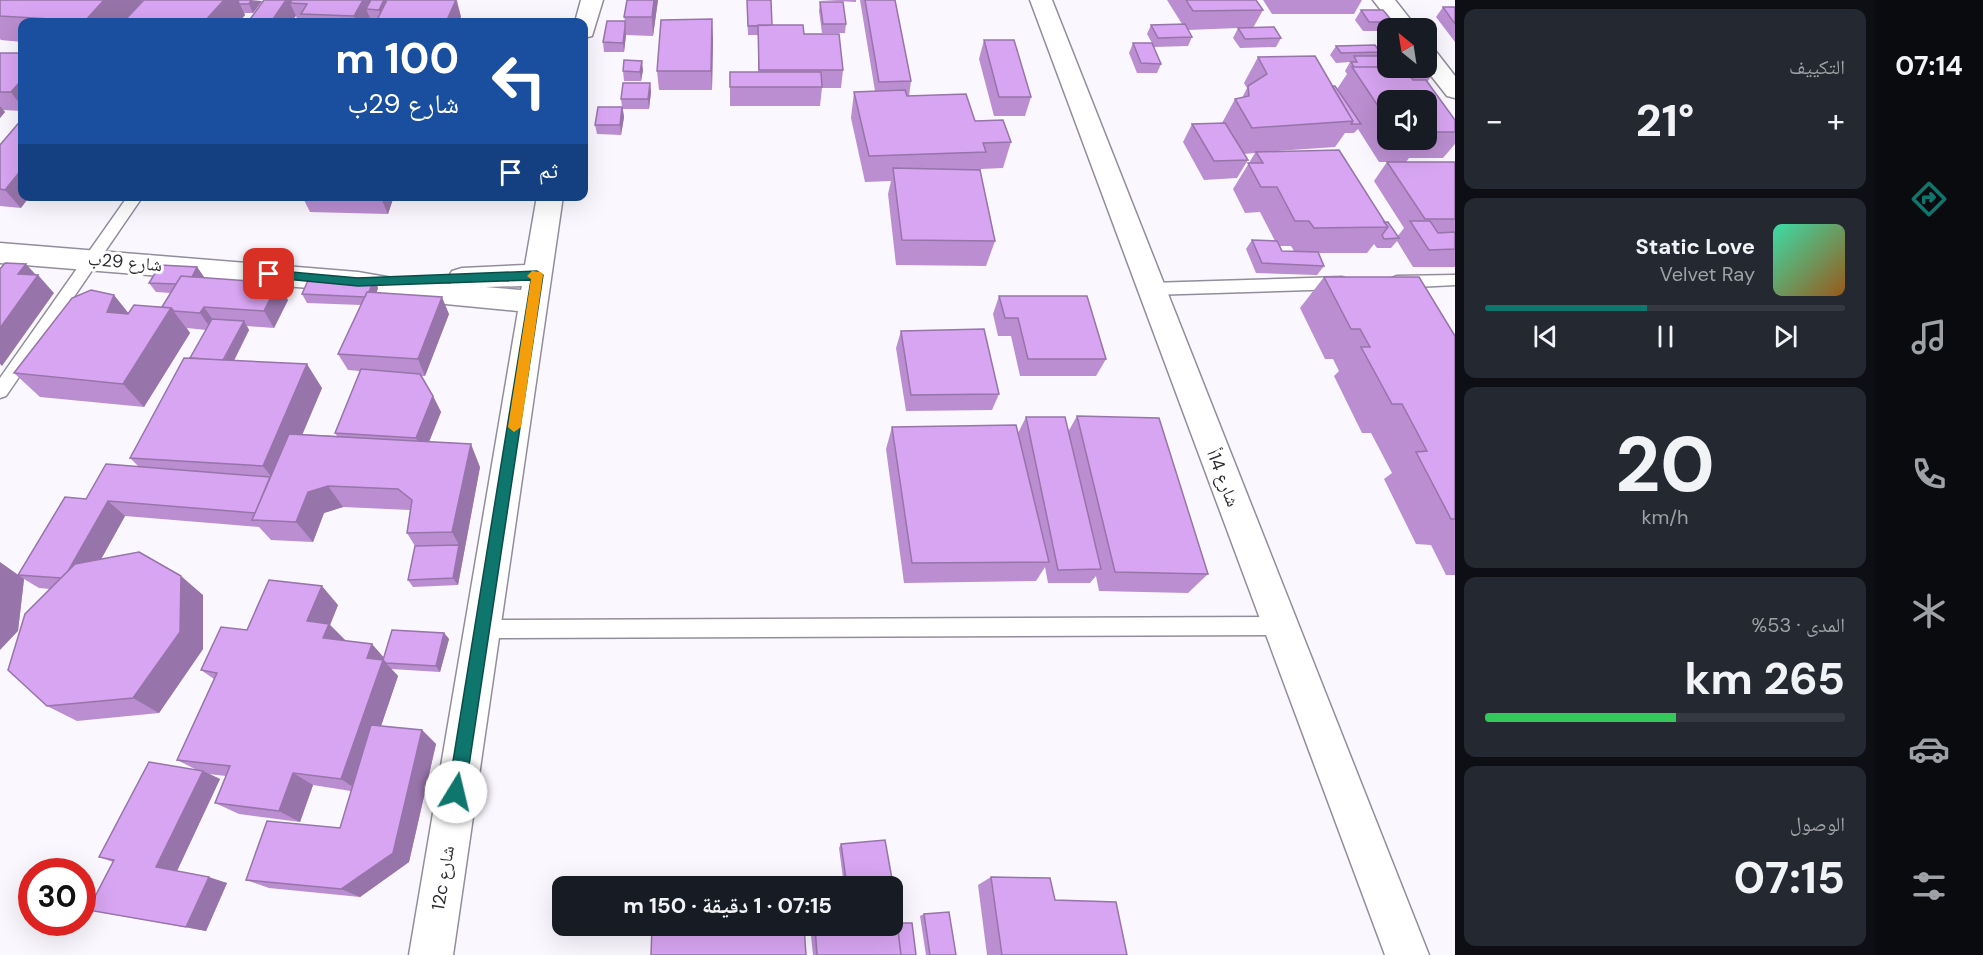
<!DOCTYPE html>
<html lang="ar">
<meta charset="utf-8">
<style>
:root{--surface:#171b24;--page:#242831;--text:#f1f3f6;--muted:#9ea1a6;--line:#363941;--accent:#0f766e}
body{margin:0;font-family:"DM Sans","Noto Naskh Arabic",sans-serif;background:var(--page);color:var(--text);direction:rtl;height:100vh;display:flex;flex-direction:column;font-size:22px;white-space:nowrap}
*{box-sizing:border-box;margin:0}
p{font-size:20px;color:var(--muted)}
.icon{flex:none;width:33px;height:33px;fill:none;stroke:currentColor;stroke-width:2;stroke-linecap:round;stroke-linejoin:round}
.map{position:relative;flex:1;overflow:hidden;direction:ltr}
.side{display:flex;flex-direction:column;gap:9px;padding:9px;background:#0d0f14;width:420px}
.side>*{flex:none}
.banner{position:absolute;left:18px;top:18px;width:570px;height:183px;border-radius:12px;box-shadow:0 6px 24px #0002;direction:rtl;background:#1a4fa0;color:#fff;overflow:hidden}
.needle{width:39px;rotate:330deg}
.tools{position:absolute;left:1377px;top:18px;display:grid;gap:12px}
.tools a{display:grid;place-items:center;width:60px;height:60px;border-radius:12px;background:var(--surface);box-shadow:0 6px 24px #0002;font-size:30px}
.speed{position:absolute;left:18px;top:858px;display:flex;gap:12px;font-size:30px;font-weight:700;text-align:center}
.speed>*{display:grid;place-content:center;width:78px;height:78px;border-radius:50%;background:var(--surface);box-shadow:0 6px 24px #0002;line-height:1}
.speed .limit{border:9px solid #d22;background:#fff;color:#111}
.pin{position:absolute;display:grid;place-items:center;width:51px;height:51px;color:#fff;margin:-26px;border-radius:12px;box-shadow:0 3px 9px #0006}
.me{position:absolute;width:66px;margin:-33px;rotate:9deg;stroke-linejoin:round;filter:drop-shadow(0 0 4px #0008)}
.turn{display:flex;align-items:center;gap:21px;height:126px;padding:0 30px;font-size:27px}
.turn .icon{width:78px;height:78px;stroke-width:2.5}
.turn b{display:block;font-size:42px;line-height:51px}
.then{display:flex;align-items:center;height:57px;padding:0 30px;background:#0003;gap:12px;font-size:22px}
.big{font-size:45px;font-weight:700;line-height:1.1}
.side .card{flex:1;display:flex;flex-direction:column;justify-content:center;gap:9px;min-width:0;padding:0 21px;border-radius:12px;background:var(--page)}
.side .dial{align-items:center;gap:0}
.dial b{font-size:78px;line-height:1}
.song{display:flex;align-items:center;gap:18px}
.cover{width:72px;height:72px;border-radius:9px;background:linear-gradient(135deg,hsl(160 70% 55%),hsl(30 70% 35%))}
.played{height:6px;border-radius:3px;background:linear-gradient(90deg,var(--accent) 45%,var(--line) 45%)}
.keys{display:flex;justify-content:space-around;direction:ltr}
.heat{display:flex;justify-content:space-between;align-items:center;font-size:33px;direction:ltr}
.charge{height:9px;border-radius:4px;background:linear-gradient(90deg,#34c759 53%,var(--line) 0)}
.trip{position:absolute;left:552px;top:876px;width:351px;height:60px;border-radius:12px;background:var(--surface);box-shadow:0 6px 24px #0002;font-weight:700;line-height:60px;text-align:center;direction:rtl}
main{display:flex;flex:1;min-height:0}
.tabs{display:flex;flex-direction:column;width:108px;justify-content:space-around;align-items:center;background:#090b0e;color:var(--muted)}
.tabs .icon{width:42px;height:42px}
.tabs .on{color:var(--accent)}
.tabs b{font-size:27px;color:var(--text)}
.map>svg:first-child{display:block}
</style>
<main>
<nav class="tabs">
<b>07:14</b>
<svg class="icon on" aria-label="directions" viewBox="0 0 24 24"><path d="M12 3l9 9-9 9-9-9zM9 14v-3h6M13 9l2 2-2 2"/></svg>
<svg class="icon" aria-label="music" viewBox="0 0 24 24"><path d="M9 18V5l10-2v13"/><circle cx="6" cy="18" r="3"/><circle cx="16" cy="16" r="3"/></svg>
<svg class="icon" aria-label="phone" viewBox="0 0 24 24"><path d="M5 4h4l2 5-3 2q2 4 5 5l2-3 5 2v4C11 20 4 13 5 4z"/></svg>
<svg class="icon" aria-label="climate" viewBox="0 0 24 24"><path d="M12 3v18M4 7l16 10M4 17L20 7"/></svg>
<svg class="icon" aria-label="car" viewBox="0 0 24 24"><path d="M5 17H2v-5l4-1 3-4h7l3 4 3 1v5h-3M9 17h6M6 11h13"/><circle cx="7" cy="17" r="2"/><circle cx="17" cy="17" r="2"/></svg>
<svg class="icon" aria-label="filters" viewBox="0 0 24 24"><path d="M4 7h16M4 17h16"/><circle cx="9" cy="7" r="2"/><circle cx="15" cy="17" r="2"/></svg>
</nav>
<section class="side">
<div class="card"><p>التكييف</p>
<div class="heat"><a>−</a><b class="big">21°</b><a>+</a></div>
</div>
<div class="card">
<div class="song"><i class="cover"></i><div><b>Static Love</b><p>Velvet Ray</p></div></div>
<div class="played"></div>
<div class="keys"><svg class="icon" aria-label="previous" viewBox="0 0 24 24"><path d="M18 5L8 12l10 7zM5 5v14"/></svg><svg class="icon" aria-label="pause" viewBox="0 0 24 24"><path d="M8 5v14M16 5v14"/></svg><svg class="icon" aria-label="next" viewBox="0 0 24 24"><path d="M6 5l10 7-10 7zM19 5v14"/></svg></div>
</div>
<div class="card dial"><b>20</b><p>km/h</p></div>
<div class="card"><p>المدى · 53%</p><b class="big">265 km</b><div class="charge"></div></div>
<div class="card"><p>الوصول</p><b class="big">07:15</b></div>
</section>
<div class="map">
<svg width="1455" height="955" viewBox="0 0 1455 955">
<rect width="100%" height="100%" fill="#faf8fe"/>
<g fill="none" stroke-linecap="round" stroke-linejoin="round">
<g stroke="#928d9b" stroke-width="3">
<path id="service" d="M 128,196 L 143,196 L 6,396 L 0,398 L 0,378 Z
M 1455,275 L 1455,285 L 1397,288 L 1392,286 L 1389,282 L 1392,278 L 1397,276 Z
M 1342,277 L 1347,279 L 1350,283 L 1347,287 L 1342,289 L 1150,295 L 1145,293 L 1142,289 L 1145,285 L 1150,283 Z
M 1280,617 L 1287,619 L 1290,626 L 1287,633 L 1280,635 L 482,638 L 475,636 L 472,629 L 475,622 L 482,620 Z"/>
</g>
<g stroke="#928d9b" stroke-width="3">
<path id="minor" d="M 581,0 L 603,0 L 592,36 L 584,38 L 584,22 L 575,22 Z
M 1030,0 L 1052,0 L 1429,955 L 1385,955 Z
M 1373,0 L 1395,0 L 1417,28 L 1395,28 Z
M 1426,47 L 1434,49 L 1455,76 L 1455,98 L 1447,96 L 1425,68 Z
M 537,196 L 563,196 L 453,955 L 409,955 L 518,311 L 404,300 L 358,292 L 0,263 L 0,243 L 358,272 L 404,280 L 451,284 L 448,278 L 452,271 L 462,268 L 525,265 ZM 522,286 L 521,290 L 485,287 Z"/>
</g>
<use href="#service" fill="#fff" fill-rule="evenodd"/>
<use href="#minor" fill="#fff" fill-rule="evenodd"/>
</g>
<path fill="#ba8ed0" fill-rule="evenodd" d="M 0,0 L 143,0 L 129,16 L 262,1 L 253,13 L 244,13 L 245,15 L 239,22 L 22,22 L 22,42 L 1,40 L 0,39 Z
M 264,0 L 457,0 L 461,17 L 370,18 L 367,22 L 305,22 L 304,21 L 298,21 L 296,16 Z
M 627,0 L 658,0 L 653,36 L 626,35 L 624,52 L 604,52 L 603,42 L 625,21 L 624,17 Z
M 819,0 L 856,0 L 856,2 Z
M 860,0 L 895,0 L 911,81 L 909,96 L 975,121 L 1011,142 L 1003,168 L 981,169 L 980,171 L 995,241 L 986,266 L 896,265 L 888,194 L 891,181 L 865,182 L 851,118 L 854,92 L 875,91 Z
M 1167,0 L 1256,0 L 1263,10 L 1253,28 L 1281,38 L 1276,47 L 1240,48 L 1233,38 L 1238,28 L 1188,30 L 1192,37 L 1188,46 L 1154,47 L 1161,64 L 1157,73 L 1137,73 L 1129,53 L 1133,43 L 1152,43 L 1147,34 L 1151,25 L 1182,24 Z
M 1263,0 L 1362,0 L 1354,14 L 1272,14 Z
M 820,2 L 846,24 L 845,33 L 822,33 L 819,11 Z
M 1443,7 L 1455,7 L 1455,42 L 1436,17 Z
M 747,9 L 772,25 L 804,34 L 843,70 L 841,88 L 822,88 L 820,106 L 730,106 L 730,72 L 758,72 L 758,35 L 748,35 Z
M 1361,10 L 1393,22 L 1386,31 L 1363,31 L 1355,20 Z
M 713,38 L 712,90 L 659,90 L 657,71 Z
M 984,40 L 1031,97 L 1025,116 L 994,116 L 979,59 Z
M 1336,46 L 1380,52 L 1377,56 L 1384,61 L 1388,56 L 1388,68 L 1426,68 L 1434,73 L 1427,82 L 1455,120 L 1455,144 L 1443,158 L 1409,158 L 1406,162 L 1379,162 L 1358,129 L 1354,133 L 1345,133 L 1335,147 L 1277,151 L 1384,222 L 1397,237 L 1404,228 L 1374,181 L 1387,162 L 1455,162 L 1455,267 L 1413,267 L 1397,241 L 1391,248 L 1377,248 L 1374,244 L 1367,253 L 1318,253 L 1324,266 L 1317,275 L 1256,273 L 1246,249 L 1252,240 L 1275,241 L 1260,212 L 1245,213 L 1233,189 L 1255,153 L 1244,154 L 1248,160 L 1237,178 L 1204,180 L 1183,142 L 1192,124 L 1222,123 L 1235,99 L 1242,98 L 1247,88 L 1244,83 L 1258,57 L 1332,86 L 1337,89 L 1347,74 L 1345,71 L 1350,62 L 1336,63 L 1330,55 ZM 1388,100 L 1426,100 L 1426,140 L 1388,140 ZM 1280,246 L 1291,246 L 1294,251 L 1282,251 Z
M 0,53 L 22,53 L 22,111 L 3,110 L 5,112 L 0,118 Z
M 643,70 L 641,81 L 624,81 L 623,71 Z
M 650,83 L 651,92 L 649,109 L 623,109 L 624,117 L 621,135 L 597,134 L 595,125 L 622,107 L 621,99 Z
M 0,145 L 21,208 L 0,206 Z
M 302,196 L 394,196 L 388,214 L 310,212 Z
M 197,267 L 204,277 L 203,278 L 288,300 L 274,328 L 247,326 L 249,330 L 234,361 L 322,388 L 302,434 L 337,436 L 335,433 L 360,371 L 348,370 L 338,354 L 361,305 L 307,303 L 302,294 L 374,279 L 378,288 L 377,292 L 449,314 L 425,376 L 422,376 L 433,396 L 441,412 L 429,442 L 480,467 L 458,585 L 413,587 L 408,580 L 415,546 L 407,533 L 410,510 L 343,507 L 324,513 L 313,542 L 271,540 L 259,527 L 125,516 L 101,559 L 203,595 L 203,649 L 159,713 L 77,721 L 47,706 L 50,589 L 39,588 L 24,579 L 18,631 L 19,574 L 86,499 L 138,466 L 130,458 L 190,358 L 206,330 L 187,328 L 190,333 L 144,407 L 40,397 L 14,373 L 129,313 L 162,307 L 171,293 L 156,292 L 149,283 Z
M 1324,277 L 1455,336 L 1455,575 L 1446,575 L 1431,545 L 1416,544 L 1384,479 L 1392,473 L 1371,433 L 1362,433 L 1334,376 L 1339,371 L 1333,359 L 1325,359 L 1300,308 Z
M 999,296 L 1106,359 L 1096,376 L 1020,376 L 1011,336 L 998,336 L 993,314 Z
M 901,331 L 999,394 L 992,410 L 906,411 L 896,348 Z
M 1077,416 L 1208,574 L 1188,593 L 1099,591 L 1096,576 L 1090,583 L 1048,583 L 1045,567 L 1036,581 L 904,583 L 886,449 L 892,427 L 1018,433 L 1026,417 L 1068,432 Z
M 338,605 L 330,625 L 346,641 L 384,657 L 444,633 L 449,639 L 440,672 L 391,669 L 398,676 L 381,726 L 422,730 L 436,744 L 409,862 L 360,897 L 269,888 L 246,880 L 340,828 L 351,791 L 313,785 L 300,822 L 239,814 L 215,803 L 226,776 L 209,774 L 220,779 L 177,871 L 227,883 L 206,931 L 88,910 L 113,862 L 99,857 L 195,769 L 177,760 L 214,679 L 201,670 L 247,630 Z
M 885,840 L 894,890 L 892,891 L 892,886 L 844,886 L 839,848 L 841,844 Z
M 991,877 L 1055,900 L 1127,955 L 987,955 L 978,885 Z
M 924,914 L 956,955 L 926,955 L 920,916 Z
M 897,923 L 916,955 L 813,955 L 810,926 L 892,926 Z"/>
<path fill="#9774a9" d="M 104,0 L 143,0 L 123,22 L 85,22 L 85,21 Z
M 224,0 L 238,0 L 245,15 L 239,22 L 204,22 Z
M 251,0 L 262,1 L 253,13 L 249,4 Z
M 286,0 L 306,0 L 290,3 L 296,16 L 291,22 L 271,22 Z
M 363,0 L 371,0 L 366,9 L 370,18 L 367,22 L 357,22 L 354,16 Z
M 384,0 L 387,0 L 382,19 L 379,10 Z
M 456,0 L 461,17 L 459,22 L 446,22 Z
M 654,0 L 658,0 L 653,36 L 652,17 Z
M 712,19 L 713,38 L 712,90 L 711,71 Z
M 625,27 L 626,35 L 624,52 L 623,43 Z
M 642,61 L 643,70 L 641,81 L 640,72 Z
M 19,83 L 22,87 L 22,107 L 11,92 Z
M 650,83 L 651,92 L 649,109 L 648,99 Z
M 0,106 L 5,112 L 0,118 Z
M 622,107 L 624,117 L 621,135 L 620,125 Z
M 22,169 L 22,196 L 30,196 L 21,208 L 5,190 Z
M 380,196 L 394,196 L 388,214 Z
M 26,264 L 37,276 L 38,275 L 54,293 L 2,366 L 0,364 L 0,328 L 18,274 Z
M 197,267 L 204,277 L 193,294 L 187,285 Z
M 374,279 L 378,288 L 371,306 L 367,297 Z
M 278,283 L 288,300 L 274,328 L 264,311 Z
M 114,295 L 134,320 L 107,312 Z
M 442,297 L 449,314 L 425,376 L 418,359 Z
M 204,307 L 216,324 L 212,330 L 200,313 Z
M 171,308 L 190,333 L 144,407 L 123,384 Z
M 244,321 L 249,330 L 226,376 L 220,368 Z
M 307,364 L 322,388 L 282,483 L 276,483 L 263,466 Z
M 433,396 L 441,412 L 424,454 L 416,438 Z
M 471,444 L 480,467 L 458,585 L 453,578 L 459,545 L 452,532 Z
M 328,486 L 343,507 L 324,513 L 313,542 L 296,522 L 308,492 Z
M 108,501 L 125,516 L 83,592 L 64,579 Z
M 0,562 L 24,579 L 18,631 L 0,650 Z
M 181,576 L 203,595 L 203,649 L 159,713 L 133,698 Z
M 322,586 L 338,605 L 330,625 L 346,641 L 340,656 L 307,621 Z
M 444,633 L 449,639 L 440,672 L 436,666 Z
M 372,644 L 387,661 L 386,663 L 398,676 L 359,791 L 341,779 L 367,658 Z
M 422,730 L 436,744 L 409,862 L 360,897 L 341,889 Z
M 203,771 L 220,779 L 176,873 L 156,867 Z
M 293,773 L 313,785 L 300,822 L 279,811 Z
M 209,877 L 227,883 L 206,931 L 186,927 Z"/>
<path fill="#d8a5f2" stroke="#9774a9" stroke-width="1.5" d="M 0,0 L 104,0 L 85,21 L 0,16 Z
M 144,0 L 224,0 L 204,22 L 123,22 Z
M 238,0 L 251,0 L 249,4 L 239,4 Z
M 264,0 L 286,0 L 271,22 L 248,22 Z
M 292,0 L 363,0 L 354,16 L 301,14 L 307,4 L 290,3 Z
M 371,0 L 384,0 L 379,10 L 366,9 Z
M 387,0 L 456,0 L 446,22 L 376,22 Z
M 627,0 L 654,0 L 652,17 L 624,17 Z
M 747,0 L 771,0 L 772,25 L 748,26 Z
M 865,0 L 895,0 L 911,81 L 879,82 Z
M 1186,0 L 1256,0 L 1263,10 L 1193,11 Z
M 820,2 L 843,2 L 846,24 L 823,24 Z
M 1443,7 L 1455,7 L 1455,24 Z
M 1361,10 L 1383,10 L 1393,22 L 1369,22 Z
M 712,19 L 711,71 L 657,71 L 661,20 Z
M 607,21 L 625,21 L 625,27 L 623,43 L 603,42 Z
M 1185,24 L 1192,37 L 1158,38 L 1151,25 Z
M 758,25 L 803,25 L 804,34 L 839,34 L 843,70 L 759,70 Z
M 1274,27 L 1281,38 L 1245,39 L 1238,28 Z
M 984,40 L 1014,40 L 1031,97 L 999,97 Z
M 1133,43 L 1152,43 L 1161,64 L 1141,63 Z
M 1375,45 L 1380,52 L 1341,53 L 1336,46 Z
M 0,53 L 22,53 L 22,83 L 19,83 L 11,92 L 0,92 Z
M 1315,56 L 1353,121 L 1252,128 L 1235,99 L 1249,96 L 1248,86 L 1267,74 L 1258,57 Z
M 1354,56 L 1381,56 L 1388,65 L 1388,68 L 1389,68 L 1391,70 L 1388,70 L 1386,67 L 1354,67 L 1351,62 L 1357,62 Z
M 624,60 L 642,61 L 640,72 L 623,71 Z
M 1426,64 L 1434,73 L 1408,74 L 1405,70 L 1398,70 L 1396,68 L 1426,68 Z
M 1352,67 L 1386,67 L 1388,70 L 1405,70 L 1413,80 L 1426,80 L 1455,120 L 1455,132 L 1426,132 L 1426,100 L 1388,100 L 1388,121 Z
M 730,72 L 821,72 L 822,87 L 730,87 Z
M 623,83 L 650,83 L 648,99 L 621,99 Z
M 1332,86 L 1335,86 L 1361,124 L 1351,124 L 1353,121 Z
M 905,90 L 907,96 L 966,94 L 975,121 L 1003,120 L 1011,142 L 983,143 L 986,152 L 869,156 L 854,92 Z
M 598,107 L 622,107 L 620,125 L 595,125 Z
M 22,119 L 22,169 L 5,190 L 0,189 L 0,145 Z
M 1225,123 L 1248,160 L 1214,161 L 1192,124 Z
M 1339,150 L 1388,227 L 1314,228 L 1309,221 L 1295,221 L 1277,187 L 1261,187 L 1248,163 L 1263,163 L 1256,152 Z
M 1387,162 L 1455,162 L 1455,219 L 1425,219 Z
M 893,168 L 980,170 L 995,241 L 902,240 Z
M 1410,221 L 1430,221 L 1438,233 L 1455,232 L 1455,249 L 1429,250 Z
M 1384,222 L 1388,222 L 1399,238 L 1384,239 L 1382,235 L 1388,227 Z
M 1252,240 L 1277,241 L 1282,251 L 1318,252 L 1324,266 L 1262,263 Z
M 5,263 L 26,264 L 18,274 L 38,275 L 0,328 L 0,269 Z
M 160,265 L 197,267 L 192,277 L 181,276 L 176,284 L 149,283 Z
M 181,276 L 278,283 L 264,311 L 204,307 L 200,313 L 174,311 L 171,308 L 162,307 Z
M 310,276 L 374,279 L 369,292 L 367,292 L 365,297 L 302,294 Z
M 1324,277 L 1419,277 L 1455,336 L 1455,519 L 1451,519 L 1416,452 L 1427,451 L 1402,404 L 1392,404 L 1361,347 L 1370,347 L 1360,329 L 1351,329 Z
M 91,290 L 114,295 L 107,312 L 128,314 L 134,305 L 171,308 L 123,384 L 14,373 L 72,298 Z
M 367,292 L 442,297 L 418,359 L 338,354 Z
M 999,296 L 1087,296 L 1106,359 L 1028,359 L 1018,318 L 1005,318 Z
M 212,319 L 244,321 L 223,360 L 190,358 Z
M 984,329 L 999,394 L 911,395 L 901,331 Z
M 184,358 L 307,364 L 263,466 L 130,458 Z
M 361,369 L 420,374 L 433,396 L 416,438 L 335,433 Z
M 1077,416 L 1159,418 L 1208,574 L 1115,572 Z
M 1026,417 L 1065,417 L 1101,569 L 1058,570 Z
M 1016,425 L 1049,562 L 912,563 L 892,427 Z
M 289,434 L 471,444 L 452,532 L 407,533 L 412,500 L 398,489 L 328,486 L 308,492 L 296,522 L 252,520 Z
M 106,464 L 270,477 L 255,513 L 108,501 L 68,571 L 61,578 L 18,575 L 65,497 L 86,499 Z
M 459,545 L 453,578 L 408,580 L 415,546 Z
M 139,552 L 181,576 L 180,632 L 133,698 L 47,706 L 8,670 L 25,614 L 75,564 Z
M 269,580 L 322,586 L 307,621 L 329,624 L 323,638 L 372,644 L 367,658 L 383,660 L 341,779 L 293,773 L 279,811 L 215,803 L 230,766 L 177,760 L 217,673 L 201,670 L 221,627 L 247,630 Z
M 392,630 L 444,633 L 436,666 L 386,663 L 383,660 Z
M 371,725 L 422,730 L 393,853 L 341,889 L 246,880 L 267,821 L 340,828 Z
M 149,762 L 203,771 L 156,867 L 209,877 L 186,927 L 88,910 L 114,860 L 99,857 Z
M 885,840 L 894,890 L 892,890 L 892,886 L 847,886 L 841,844 Z
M 801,877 L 802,886 L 683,886 L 683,882 Z
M 991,877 L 1050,878 L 1055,900 L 1116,902 L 1127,955 L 1002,955 Z
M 892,897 L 894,897 L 901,955 L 817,955 L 815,926 L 892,926 Z
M 949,912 L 956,955 L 930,955 L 924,914 Z
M 897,923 L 912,923 L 916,955 L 901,955 Z
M 652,926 L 804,926 L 806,955 L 651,955 Z"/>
<path fill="#0f766e" stroke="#0a4d48" stroke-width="1.5" d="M 269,270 L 358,278 L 537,271 L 543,275 L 465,792 L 462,798 L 456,800 L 450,798 L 448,792 L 531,280 L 358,286 L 265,277 L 265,272 Z"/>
<path fill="#f59e0b" d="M 532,271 L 541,272 L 543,275 L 521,427 L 514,432 L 508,427 L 531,279 L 527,276 Z"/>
<g text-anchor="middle" stroke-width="6" stroke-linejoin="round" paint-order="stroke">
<g font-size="18" fill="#2e2c32" stroke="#fff">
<text transform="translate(125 262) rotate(5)" y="6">شارع 29ب</text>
<text transform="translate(1223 478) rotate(69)" y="6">شارع 14أ</text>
<text transform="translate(443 878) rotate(-81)" y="6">12c شارع</text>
</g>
</g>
</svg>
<div class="tools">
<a><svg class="needle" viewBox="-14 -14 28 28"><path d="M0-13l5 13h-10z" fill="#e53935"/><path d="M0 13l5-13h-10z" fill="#9ea1a6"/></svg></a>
<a><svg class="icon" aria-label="sound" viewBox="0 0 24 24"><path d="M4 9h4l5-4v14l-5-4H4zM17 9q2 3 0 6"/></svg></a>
</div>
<div class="speed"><div class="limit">30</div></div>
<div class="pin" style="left:269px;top:274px;background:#d93025"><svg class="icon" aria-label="arrive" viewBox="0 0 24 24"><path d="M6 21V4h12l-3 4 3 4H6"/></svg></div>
<svg class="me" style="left:456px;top:792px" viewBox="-20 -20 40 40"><circle r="19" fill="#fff"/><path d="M0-13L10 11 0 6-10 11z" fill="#0f766e"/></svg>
<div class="trip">07:15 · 1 دقيقة · 150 m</div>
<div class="banner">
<div class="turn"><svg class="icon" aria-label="left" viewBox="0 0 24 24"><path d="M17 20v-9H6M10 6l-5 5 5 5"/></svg><div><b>100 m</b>شارع 29ب</div></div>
<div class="then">ثم<svg class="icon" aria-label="arrive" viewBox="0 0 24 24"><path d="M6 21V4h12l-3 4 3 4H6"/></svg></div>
</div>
</div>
</main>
